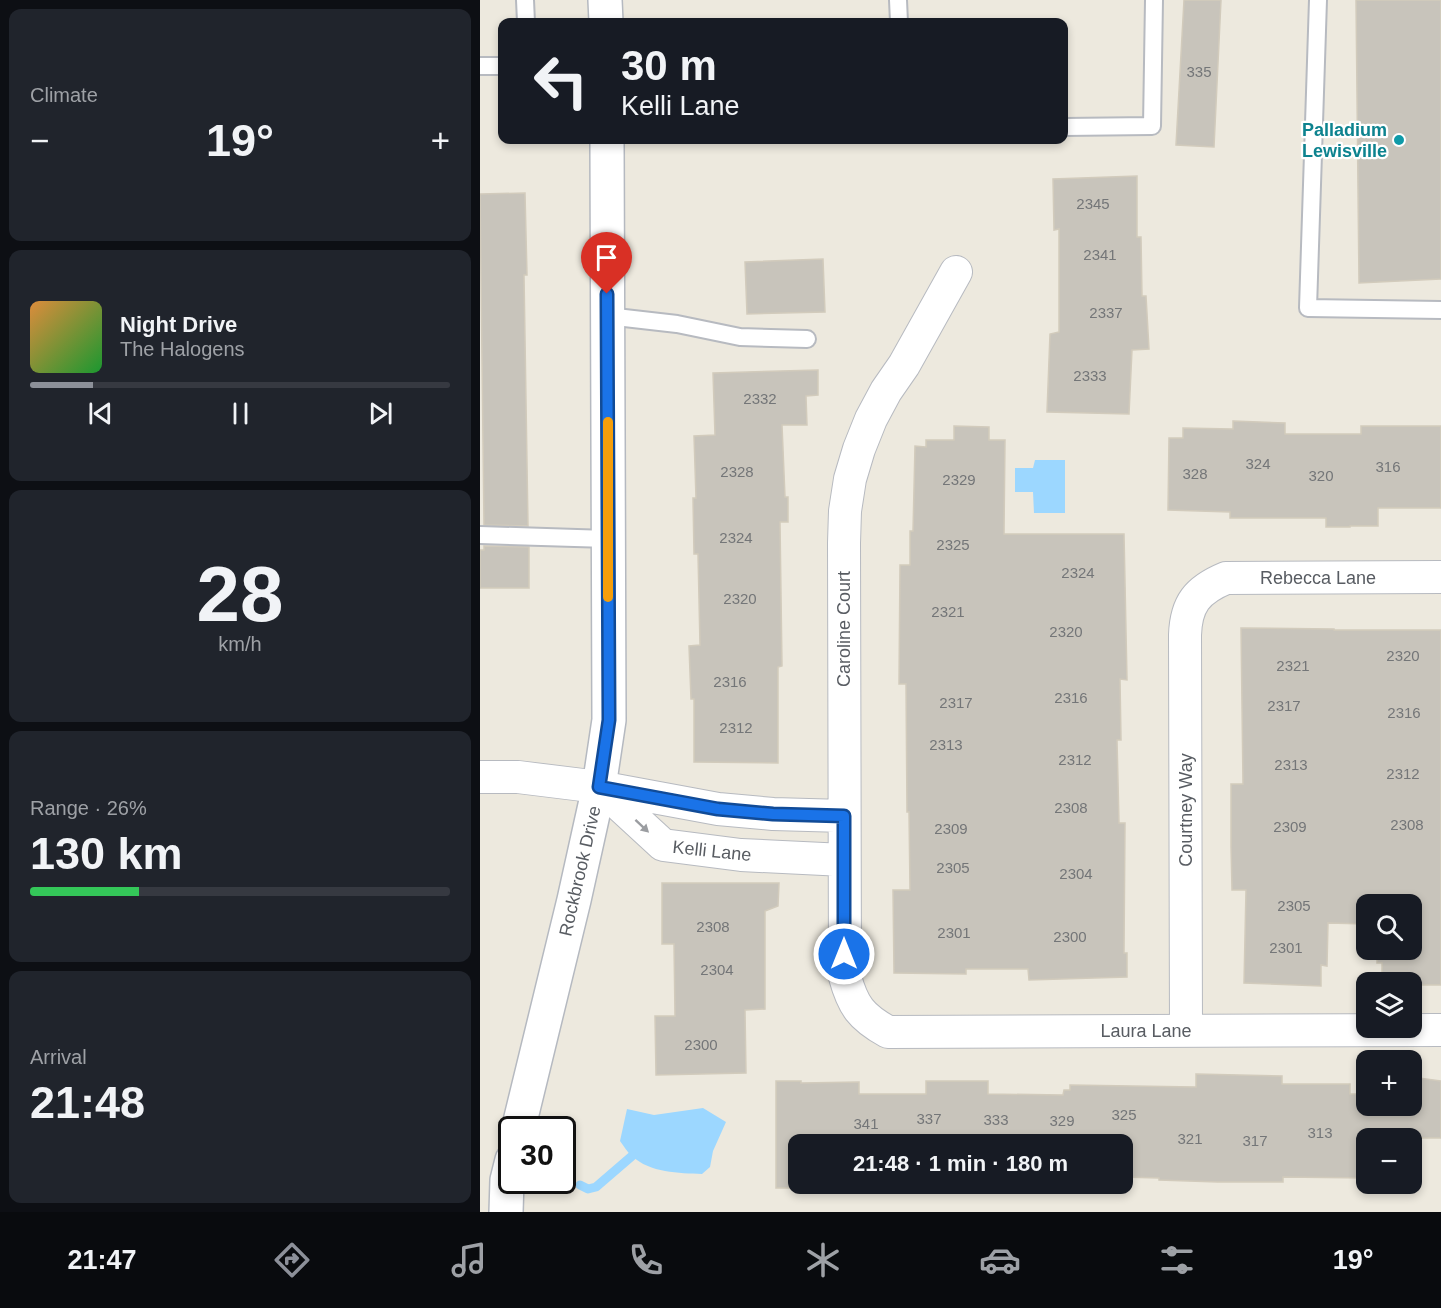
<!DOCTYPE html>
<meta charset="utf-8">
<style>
:root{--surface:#171b24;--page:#20242c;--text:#f1f3f6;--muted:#9ea1a6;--line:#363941;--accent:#8c9099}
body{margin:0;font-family:Helvetica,sans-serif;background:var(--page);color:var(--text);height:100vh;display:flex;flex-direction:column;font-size:22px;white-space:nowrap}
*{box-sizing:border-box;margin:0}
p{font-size:20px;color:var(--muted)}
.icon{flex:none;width:33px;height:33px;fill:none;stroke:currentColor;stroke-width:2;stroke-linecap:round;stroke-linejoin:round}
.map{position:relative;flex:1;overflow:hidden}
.side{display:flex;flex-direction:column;gap:9px;padding:9px;background:#0d0f14;width:480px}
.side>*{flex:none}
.hud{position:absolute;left:18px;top:18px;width:570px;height:126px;border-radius:12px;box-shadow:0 3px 9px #0003;background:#171b24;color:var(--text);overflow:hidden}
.tools{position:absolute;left:876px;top:894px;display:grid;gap:12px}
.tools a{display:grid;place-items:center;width:66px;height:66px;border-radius:12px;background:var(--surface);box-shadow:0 3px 9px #0003;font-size:30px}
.speed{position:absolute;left:18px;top:1116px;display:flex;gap:12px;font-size:30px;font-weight:700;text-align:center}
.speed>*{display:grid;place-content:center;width:78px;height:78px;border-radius:50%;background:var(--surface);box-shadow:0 3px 9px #0003;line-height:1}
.speed .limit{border:3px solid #111;border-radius:9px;background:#fff;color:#111}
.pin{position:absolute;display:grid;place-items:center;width:51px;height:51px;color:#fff;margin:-62px -26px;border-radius:50% 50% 50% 0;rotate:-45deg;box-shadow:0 0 6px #0007}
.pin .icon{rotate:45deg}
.me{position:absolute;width:66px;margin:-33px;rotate:0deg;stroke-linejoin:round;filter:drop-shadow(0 0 4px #0008)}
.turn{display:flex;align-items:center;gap:21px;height:126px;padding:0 24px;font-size:27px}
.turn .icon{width:78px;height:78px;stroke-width:2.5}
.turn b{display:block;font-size:42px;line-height:51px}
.big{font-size:45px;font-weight:700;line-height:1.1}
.side .tile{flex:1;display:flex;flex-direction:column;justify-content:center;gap:9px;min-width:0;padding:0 21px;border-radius:12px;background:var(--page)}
.side .dial{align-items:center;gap:0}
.dial b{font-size:78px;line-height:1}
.song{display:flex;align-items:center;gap:18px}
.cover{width:72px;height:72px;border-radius:9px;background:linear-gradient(135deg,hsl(30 70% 55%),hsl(130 70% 35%))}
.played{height:6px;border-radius:3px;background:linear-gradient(90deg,var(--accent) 15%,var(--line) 15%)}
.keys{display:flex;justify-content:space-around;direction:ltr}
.heat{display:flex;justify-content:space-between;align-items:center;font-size:33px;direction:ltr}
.charge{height:9px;border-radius:4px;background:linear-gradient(90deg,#34c759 26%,var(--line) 0)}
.trip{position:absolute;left:308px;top:1134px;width:345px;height:60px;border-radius:12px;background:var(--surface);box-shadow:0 3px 9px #0003;font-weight:700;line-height:60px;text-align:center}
.tabs{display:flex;height:96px;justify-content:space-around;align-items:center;background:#090b0e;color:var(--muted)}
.tabs .icon{width:42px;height:42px}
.tabs .current{color:var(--accent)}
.tabs b{font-size:27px;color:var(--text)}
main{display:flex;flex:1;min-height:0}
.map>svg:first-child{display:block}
</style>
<main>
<section class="side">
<div class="tile"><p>Climate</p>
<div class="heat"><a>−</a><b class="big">19°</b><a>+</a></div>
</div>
<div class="tile">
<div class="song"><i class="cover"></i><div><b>Night Drive</b><p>The Halogens</p></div></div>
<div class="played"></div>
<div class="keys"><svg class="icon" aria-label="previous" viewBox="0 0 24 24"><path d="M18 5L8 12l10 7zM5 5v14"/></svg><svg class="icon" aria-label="pause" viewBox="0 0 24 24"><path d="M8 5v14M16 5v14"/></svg><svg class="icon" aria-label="next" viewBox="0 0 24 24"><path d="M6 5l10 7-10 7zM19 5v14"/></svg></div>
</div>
<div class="tile dial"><b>28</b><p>km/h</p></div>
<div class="tile"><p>Range · 26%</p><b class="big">130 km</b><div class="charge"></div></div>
<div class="tile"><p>Arrival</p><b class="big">21:48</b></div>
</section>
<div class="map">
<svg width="961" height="1212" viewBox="0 0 961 1212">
<rect width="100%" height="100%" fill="#ede9de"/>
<path fill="#9cd7ff" d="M 555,460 L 585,460 L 585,513 L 554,513 L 553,492 L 535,492 L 535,468 L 553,468 Z
M 223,1108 L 246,1122 L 233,1151 L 230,1167 L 222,1174 C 199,1173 170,1173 152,1156 C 147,1152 144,1146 140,1141 L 147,1109 L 174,1115 Z"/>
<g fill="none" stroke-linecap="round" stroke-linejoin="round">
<path stroke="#9cd7ff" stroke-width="9" d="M 100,1185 L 108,1189 L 116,1187 L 152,1156"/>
</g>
<path fill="#c8c4bb" stroke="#d2cbbc" stroke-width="1.5" d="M 704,0 L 741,0 L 734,147 L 696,145 Z
M 876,0 L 961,0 L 961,279 L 879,283 Z
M 657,176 L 657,237 L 661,237 L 662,296 L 666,296 L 669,349 L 652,350 L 649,414 L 567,412 L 570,334 L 579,332 L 579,229 L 574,230 L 573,179 Z
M 45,193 L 47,275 L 44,275 L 48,526 L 4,525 L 0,194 Z
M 343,259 L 345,312 L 267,314 L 265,262 Z
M 338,370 L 338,395 L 326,396 L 327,425 L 302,425 L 305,497 L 308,497 L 308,522 L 300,522 L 302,666 L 298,667 L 298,763 L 214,762 L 214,699 L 211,699 L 209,646 L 220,645 L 218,554 L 214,554 L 213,498 L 216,498 L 214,436 L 235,435 L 233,373 Z
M 753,421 L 805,423 L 805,434 L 881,434 L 881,426 L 961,426 L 961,508 L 898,508 L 898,526 L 870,526 L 870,527 L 846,527 L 846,518 L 750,518 L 750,512 L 688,510 L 689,438 L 703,438 L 703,428 L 753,429 Z
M 474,426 L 509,427 L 509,440 L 525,440 L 524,534 L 644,534 L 647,680 L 640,679 L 641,740 L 637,740 L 639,823 L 645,823 L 644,953 L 647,953 L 647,977 L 549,980 L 548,969 L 486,969 L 486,974 L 414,973 L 413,890 L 430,890 L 429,812 L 427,812 L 426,684 L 419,684 L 420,565 L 430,565 L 430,531 L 433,531 L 435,446 L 446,447 L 446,440 L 474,440 Z
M 4,546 L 49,547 L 49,588 L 0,588 L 0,550 L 4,550 Z
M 761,628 L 854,629 L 854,630 L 961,630 L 961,985 L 932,985 L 932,982 L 902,982 L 902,963 L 897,963 L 897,950 L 932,950 L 932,904 L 886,904 L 886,924 L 848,923 L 847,966 L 841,965 L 841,986 L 764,983 L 766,890 L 752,890 L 751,846 L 751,784 L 763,784 Z
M 182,883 L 299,883 L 298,906 L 285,911 L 285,1009 L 265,1010 L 266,1073 L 176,1075 L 175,1016 L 195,1016 L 194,944 L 182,944 Z
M 716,1074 L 802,1076 L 802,1084 L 870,1084 L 870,1094 L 886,1094 L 886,1106 L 932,1106 L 932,1077 L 961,1081 L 961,1138 L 886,1138 L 886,1178 L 803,1177 L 803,1182 L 738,1182 L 679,1180 L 679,1178 L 642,1177 L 642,1144 L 318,1144 L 318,1184 L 390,1184 L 355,1184 L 355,1188 L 296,1188 L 296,1081 L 321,1081 L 321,1083 L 379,1082 L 379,1094 L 446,1094 L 446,1081 L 508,1081 L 508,1094 L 583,1095 L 584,1090 L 590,1090 L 590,1085 L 716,1087 Z"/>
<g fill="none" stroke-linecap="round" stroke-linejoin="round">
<g stroke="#b7bac0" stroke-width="20">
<path id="lane" d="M 45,0 L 46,22
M 418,0 L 419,22
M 838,0 L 828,308 L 961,310
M 0,66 L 22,66
M 584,127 L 672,126 L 674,0
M 127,316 L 197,324 L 260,337 L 327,339
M 0,535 L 128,539"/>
</g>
<g stroke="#b7bac0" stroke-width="34">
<path id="street" d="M 476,272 L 424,365 L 406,391 L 391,419 L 379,449 L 370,479 L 365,511 L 364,543 L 365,977 C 373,1006 381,1017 408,1032 L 961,1030
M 0,777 L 38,777 L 119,787 L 238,809 L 293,814 L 364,816
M 120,787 L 183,845 L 261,855 L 364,860
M 706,1031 L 705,635 C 706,604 717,590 746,578 L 961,577"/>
</g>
<g stroke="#b5b9c0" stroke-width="36">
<path id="secondary" d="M 125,0 L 126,22
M 38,1130 L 94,900 L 119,787 L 129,720 L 127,140
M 26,1212 L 27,1180 L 32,1160"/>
</g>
<use href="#lane" stroke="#fff" stroke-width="16"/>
<use href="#street" stroke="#fff" stroke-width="32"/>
<use href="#secondary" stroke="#fff" stroke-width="33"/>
</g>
<defs><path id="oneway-solid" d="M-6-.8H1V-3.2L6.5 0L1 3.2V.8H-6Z" transform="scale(1.5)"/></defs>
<use fill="#9b9da1" href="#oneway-solid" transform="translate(162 826) rotate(43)"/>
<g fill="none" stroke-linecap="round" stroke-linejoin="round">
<g stroke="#114b97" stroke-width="15">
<path id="route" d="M 127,294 L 129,720 L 119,787 L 238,809 L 293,814 L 364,816 L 364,954"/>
</g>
<use href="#route" stroke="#1a73e8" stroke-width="10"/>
<path stroke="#f59e0b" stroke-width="10" d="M 128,422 L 128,597"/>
</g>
<circle fill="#0f9aa8" stroke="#fff" stroke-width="2" cx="919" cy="140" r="6"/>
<g text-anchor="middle" stroke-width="4.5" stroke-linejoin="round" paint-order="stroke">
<g font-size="15" fill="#747678">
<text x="719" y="77">335</text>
<text x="613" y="209">2345</text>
<text x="620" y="260">2341</text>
<text x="626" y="318">2337</text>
<text x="610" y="381">2333</text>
<text x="280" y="404">2332</text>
<text x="778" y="469">324</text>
<text x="908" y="472">316</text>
<text x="257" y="477">2328</text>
<text x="715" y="479">328</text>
<text x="841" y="481">320</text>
<text x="479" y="485">2329</text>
<text x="256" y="543">2324</text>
<text x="473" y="550">2325</text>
<text x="598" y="578">2324</text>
<text x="260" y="604">2320</text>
<text x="468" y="617">2321</text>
<text x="586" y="637">2320</text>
<text x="923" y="661">2320</text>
<text x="813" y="671">2321</text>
<text x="250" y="687">2316</text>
<text x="591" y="703">2316</text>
<text x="476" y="708">2317</text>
<text x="804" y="711">2317</text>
<text x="924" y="718">2316</text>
<text x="256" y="733">2312</text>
<text x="466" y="750">2313</text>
<text x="595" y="765">2312</text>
<text x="811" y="770">2313</text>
<text x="923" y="779">2312</text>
<text x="591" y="813">2308</text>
<text x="927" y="830">2308</text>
<text x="810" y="832">2309</text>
<text x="471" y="834">2309</text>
<text x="473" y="873">2305</text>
<text x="596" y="879">2304</text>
<text x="814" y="911">2305</text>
<text x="233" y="932">2308</text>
<text x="474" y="938">2301</text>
<text x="590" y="942">2300</text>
<text x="806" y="953">2301</text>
<text x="237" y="975">2304</text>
<text x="221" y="1050">2300</text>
<text x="644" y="1120">325</text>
<text x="449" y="1124">337</text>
<text x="516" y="1125">333</text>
<text x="582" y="1126">329</text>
<text x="386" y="1129">341</text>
<text x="840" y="1138">313</text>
<text x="710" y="1144">321</text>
<text x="775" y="1146">317</text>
</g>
<g font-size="18" font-weight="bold" fill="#0d838f" stroke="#fff" text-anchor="end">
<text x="907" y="136">Palladium<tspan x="907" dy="21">Lewisville</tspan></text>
</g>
<g font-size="18" fill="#585c62" stroke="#fff">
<text x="838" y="584">Rebecca Lane</text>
<text transform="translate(364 629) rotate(-90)" y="6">Caroline Court</text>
<text transform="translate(706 810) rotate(-90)" y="6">Courtney Way</text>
<text transform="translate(232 851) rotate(6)" y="6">Kelli Lane</text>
<text transform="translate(100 871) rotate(-77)" y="6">Rockbrook Drive</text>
<text x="666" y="1037">Laura Lane</text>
</g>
</g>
</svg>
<div class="tools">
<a><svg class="icon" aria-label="search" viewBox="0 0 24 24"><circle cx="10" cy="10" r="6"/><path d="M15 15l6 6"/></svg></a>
<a><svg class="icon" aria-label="layers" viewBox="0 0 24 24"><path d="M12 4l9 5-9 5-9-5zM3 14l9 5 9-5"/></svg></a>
<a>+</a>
<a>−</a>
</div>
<div class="speed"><div class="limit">30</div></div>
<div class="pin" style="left:127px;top:294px;background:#d93025"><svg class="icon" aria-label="arrive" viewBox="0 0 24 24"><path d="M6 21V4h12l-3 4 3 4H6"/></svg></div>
<svg class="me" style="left:364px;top:954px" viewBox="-20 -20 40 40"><circle r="17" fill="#1a73e8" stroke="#fff" stroke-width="3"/><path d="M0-11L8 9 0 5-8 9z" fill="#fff"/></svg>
<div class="trip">21:48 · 1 min · 180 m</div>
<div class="hud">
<div class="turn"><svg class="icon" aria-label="left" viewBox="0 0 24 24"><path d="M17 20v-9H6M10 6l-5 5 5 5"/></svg><div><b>30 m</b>Kelli Lane</div></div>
</div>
</div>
</main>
<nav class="tabs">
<b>21:47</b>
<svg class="icon current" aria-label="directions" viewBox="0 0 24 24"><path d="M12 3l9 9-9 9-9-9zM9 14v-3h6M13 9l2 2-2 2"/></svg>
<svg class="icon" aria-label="music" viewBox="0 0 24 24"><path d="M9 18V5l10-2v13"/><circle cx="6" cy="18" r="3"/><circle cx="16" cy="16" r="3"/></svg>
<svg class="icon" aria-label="phone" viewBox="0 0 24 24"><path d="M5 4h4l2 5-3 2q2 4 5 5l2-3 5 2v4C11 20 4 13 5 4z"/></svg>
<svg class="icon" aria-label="climate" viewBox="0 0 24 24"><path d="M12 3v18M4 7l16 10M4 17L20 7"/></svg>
<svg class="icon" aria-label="car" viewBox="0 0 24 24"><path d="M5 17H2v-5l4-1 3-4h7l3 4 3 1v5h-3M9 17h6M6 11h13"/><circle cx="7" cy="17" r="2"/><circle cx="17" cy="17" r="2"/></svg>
<svg class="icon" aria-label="filters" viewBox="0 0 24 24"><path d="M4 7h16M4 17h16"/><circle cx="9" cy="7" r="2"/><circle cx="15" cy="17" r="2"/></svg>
<b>19°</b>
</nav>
